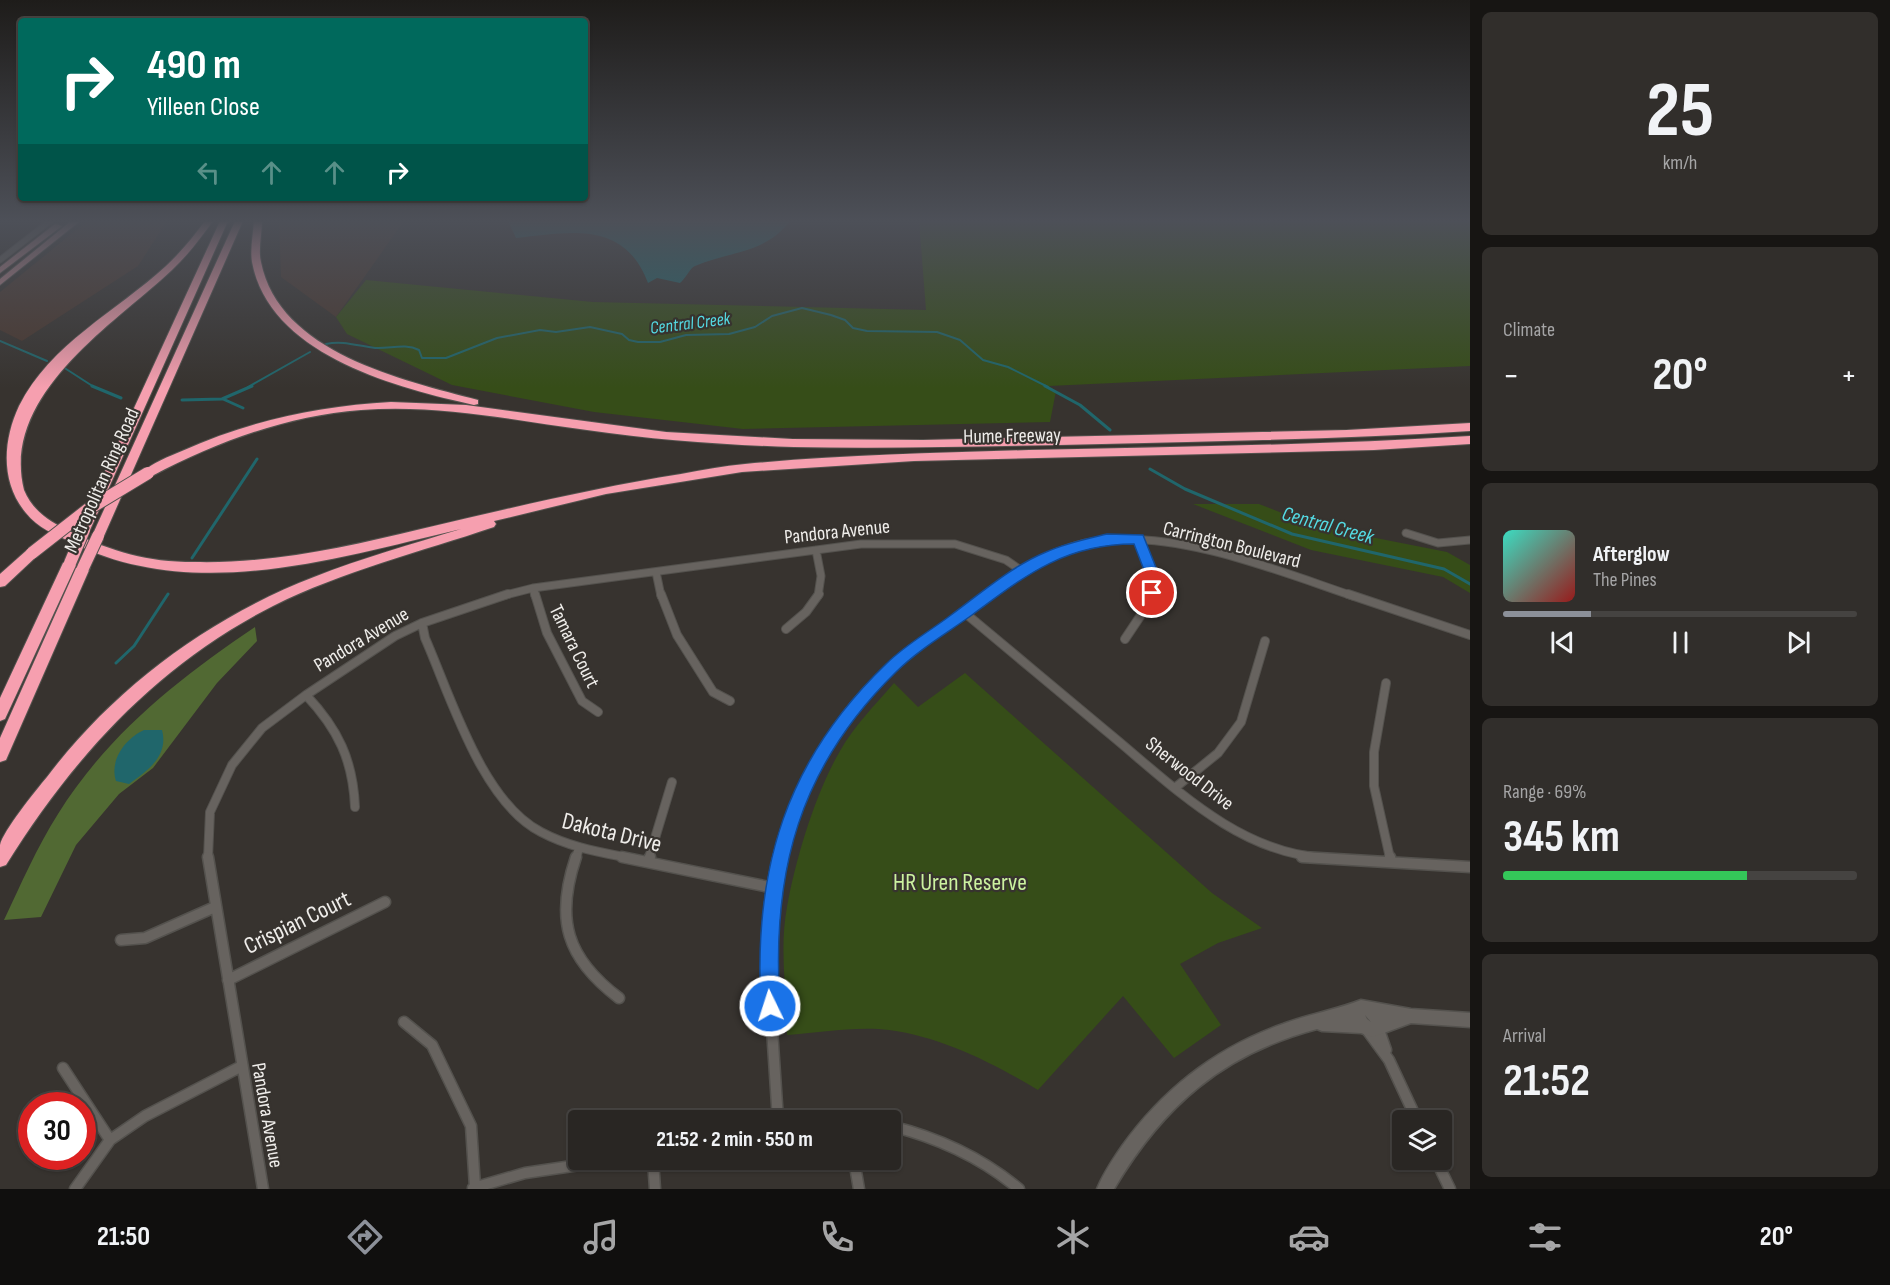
<!DOCTYPE html>
<meta charset="utf-8">
<style>
:root{--surface:#292623;--page:#312e2b;--text:#f1f3f6;--muted:#a5a5a6;--line:#454341;--accent:#8c9099}
body{margin:0;font-family:"Sofia Sans Condensed",sans-serif;background:var(--page);color:var(--text);height:100vh;display:flex;flex-direction:column;font-size:22px;white-space:nowrap}
*{box-sizing:border-box;margin:0}
p{font-size:20px;color:var(--muted)}
.icon{flex:none;width:33px;height:33px;fill:none;stroke:currentColor;stroke-width:2;stroke-linecap:round;stroke-linejoin:round}
.map{position:relative;flex:1;overflow:hidden}
.side{display:flex;flex-direction:column;gap:12px;padding:12px;background:#171513;width:420px}
.side>*{flex:none}
.hud{position:absolute;left:18px;top:18px;width:570px;height:183px;border-radius:6px;box-shadow:0 2px 4px #0004,0 0 0 2px var(--line);background:#00695c;color:#fff;overflow:hidden}
.controls{position:absolute;left:1392px;top:1110px;display:grid;gap:12px}
.controls a{display:grid;place-items:center;width:60px;height:60px;border-radius:6px;background:var(--surface);box-shadow:0 2px 4px #0004,0 0 0 2px var(--line);font-size:30px}
.speed{position:absolute;left:18px;top:1092px;display:flex;gap:12px;font-size:30px;font-weight:700;text-align:center}
.speed>*{display:grid;place-content:center;width:78px;height:78px;border-radius:50%;background:var(--surface);box-shadow:0 2px 4px #0004,0 0 0 2px var(--line);line-height:1}
.speed .limit{border:9px solid #d22;background:#fff;color:#111}
.pin{position:absolute;display:grid;place-items:center;width:51px;height:51px;color:#fff;margin:-26px;border:3px solid #fff;border-radius:50%;box-shadow:0 2px 6px #0007}
.me{position:absolute;width:66px;margin:-33px;rotate:356deg;stroke-linejoin:round;filter:drop-shadow(0 0 4px #0008)}
.turn{display:flex;align-items:center;gap:21px;height:126px;padding:0 30px;font-size:27px}
.turn .icon{width:78px;height:78px;stroke-width:2.5}
.turn b{display:block;font-size:42px;line-height:51px}
.lanes{display:flex;align-items:center;height:57px;padding:0 30px;background:#0003;justify-content:center;gap:30px;direction:ltr}
.lanes .off{opacity:.35}
.big{font-size:45px;font-weight:700;line-height:1.1}
.side .widget{flex:1;display:flex;flex-direction:column;justify-content:center;gap:9px;min-width:0;padding:0 21px;border-radius:9px;background:var(--page)}
.side .dial{align-items:center;gap:0}
.dial b{font-size:78px;line-height:1}
.song{display:flex;align-items:center;gap:18px}
.cover{width:72px;height:72px;border-radius:9px;background:linear-gradient(135deg,hsl(170 70% 55%),hsl(0 70% 35%))}
.played{height:6px;border-radius:3px;background:linear-gradient(90deg,var(--accent) 25%,var(--line) 25%)}
.keys{display:flex;justify-content:space-around;direction:ltr}
.heat{display:flex;justify-content:space-between;align-items:center;font-size:33px;direction:ltr}
.charge{height:9px;border-radius:4px;background:linear-gradient(90deg,#34c759 69%,var(--line) 0)}
.trip{position:absolute;left:568px;top:1110px;width:333px;height:60px;border-radius:6px;background:var(--surface);box-shadow:0 2px 4px #0004,0 0 0 2px var(--line);font-weight:700;line-height:60px;text-align:center}
.tabs{display:flex;height:96px;justify-content:space-around;align-items:center;background:#100f0e;color:var(--muted)}
.tabs .icon{width:42px;height:42px}
.tabs .current{color:var(--accent)}
.tabs b{font-size:27px;color:var(--text)}
main{display:flex;flex:1;min-height:0}
.map>svg:first-child{display:block}
</style>
<main>
<div class="map">
<svg width="1470" height="1189" viewBox="0 0 1470 1189">
<rect width="100%" height="100%" fill="#37332f"/>
<path fill="#49372e" d="M 87,221 L 167,221 L 138,266 L 22,341 L 0,330 L 0,292 Z
M 279,221 L 404,221 L 336,317 L 281,277 Z"/>
<path fill="#364d18" d="M 919,221 L 1470,221 L 1470,366 L 1049,386 L 1056,391 L 1050,422 L 743,429 L 594,412 L 452,385 L 347,334 L 336,317 L 366,280 L 593,302 L 926,310 Z
M 1193,504 L 1259,504 L 1315,526 L 1447,552 L 1470,565 L 1470,593 L 1443,577 L 1311,550 Z
M 965,673 L 1212,893 L 1262,928 L 1218,943 L 1180,964 L 1221,1025 L 1174,1058 L 1123,996 L 1038,1090 C 993,1063 942,1037 889,1030 C 856,1026 819,1033 787,1035 C 787,993 779,949 787,907 C 796,858 815,794 840,751 C 854,726 875,705 894,683 L 918,707 Z"/>
<path fill="#516933" d="M 255,627 L 257,641 L 217,683 L 153,768 L 119,794 L 76,845 L 41,917 L 4,920 C 21,884 37,847 58,814 C 107,735 179,678 255,627 Z"/>
<path fill="#20666b" d="M 508,221 L 790,221 C 765,254 730,251 695,266 C 690,268 686,278 680,283 L 657,278 L 648,283 C 624,220 571,232 516,238 Z
M 144,730 L 162,730 C 169,756 147,771 129,784 L 116,781 C 109,760 126,738 144,730 Z"/>
<g fill="none" stroke-linecap="round" stroke-linejoin="round">
<path stroke="#20666b" stroke-width="2" d="M 0,341 L 47,361
M 326,344 C 343,340 358,346 375,348 C 390,349 405,343 419,350 L 422,358 L 446,358 L 497,338 L 540,330 L 556,332 L 590,327 L 622,334 L 629,340 L 638,342 L 660,342 L 686,335 L 729,334 L 755,327 L 772,316 L 802,308 L 831,315 L 845,320 L 853,328 L 867,331 L 937,332 L 960,340 L 983,360 L 1008,367 L 1048,387
M 63,367 L 94,387
M 248,387 L 310,352"/>
<path stroke="#20666b" stroke-width="3" d="M 92,386 L 121,398
M 1045,386 L 1080,405 L 1110,430
M 223,399 L 243,408
M 182,400 L 222,399 L 252,386
M 1150,469 L 1185,489 L 1292,534 L 1444,569 L 1470,584
M 192,558 L 257,459
M 116,663 L 134,646 L 168,594"/>
<g stroke="#54524e" stroke-width="7">
<path id="street-far3" d="M 0,260 L 50,221"/>
</g>
<g stroke="#54524e" stroke-width="9">
<path id="street-far2" d="M 1406,533 L 1438,543 L 1470,540
M 1139,539 L 1149,570 L 1149,596
M 816,550 L 821,576 L 818,596
M 656,572 L 661,596
M 533,588 L 535,596
M 502,596 L 533,588 L 861,544 L 955,544 L 1006,560 L 1022,571
M 988,596 C 1020,572 1056,546 1097,541 C 1178,530 1276,570 1353,596"/>
</g>
<g stroke="#54524e" stroke-width="10">
<path id="street-far1" d="M 535,594 L 547,633 L 582,701 L 598,712
M 661,594 L 677,635 L 713,692 L 730,701
M 1348,594 L 1470,635
M 965,613 C 1012,652 1058,691 1105,730 C 1170,783 1236,853 1325,858
M 422,623 L 425,638 C 451,697 482,802 541,832 C 569,847 599,852 629,858
M 786,629 L 806,612 L 819,594
M 1125,639 L 1143,612 L 1150,594
M 1386,683 L 1374,752 L 1374,786 L 1390,858
M 306,695 C 338,729 353,760 355,807
M 1176,787 L 1218,753 L 1241,722 L 1265,641
M 208,858 L 210,812 L 232,765 L 262,728 L 306,695 L 395,636 L 422,623 L 508,594
M 576,858 L 579,848
M 649,858 L 672,782
M 781,858 C 797,786 834,716 891,667 C 922,641 957,618 990,594"/>
</g>
<g stroke="#54524e" stroke-width="13">
<path id="street" d="M 208,857 L 263,1189
M 576,857 C 555,919 566,958 619,998
M 622,857 L 774,888
M 1302,857 L 1470,867
M 1390,857 L 1391,861
M 648,862 L 650,857
M 121,940 L 145,938 L 215,907
M 228,980 L 385,902
M 404,1022 L 432,1045 L 471,1126 L 475,1187
M 1378,1027 L 1386,1050
M 1367,1030 L 1389,1060 L 1417,1120
M 63,1068 L 110,1140
M 778,1120 L 767,953 L 774,888 L 781,857
M 891,1126 C 939,1138 981,1157 1019,1189
M 653,1160 L 655,1189
M 854,1160 L 859,1189
M 1436,1160 L 1450,1189
M 473,1188 L 525,1173 L 613,1160
M 75,1189 L 110,1140 L 145,1116 L 240,1067"/>
</g>
<g stroke="#54524e" stroke-width="3">
<path id="secondary" d="M 1361,1000 L 1411,1009 L 1470,1013 L 1470,1027 L 1411,1023 L 1373,1037 L 1361,1033 L 1322,1031 L 1317,1029 C 1223,1054 1163,1106 1114,1189 L 1097,1189 C 1103,1174 1113,1159 1122,1146 C 1163,1089 1217,1047 1283,1024 C 1309,1014 1336,1010 1361,1000 ZM 1365,1015 L 1371,1022 L 1367,1019 Z"/>
</g>
<g stroke="#54524e" stroke-width="2">
<path id="primary" d="M 71,221 L 80,221 L 0,285 L 0,279 Z
M 55,224 L 62,226 L 0,273 L 0,267 Z"/>
</g>
<g stroke="#54524e" stroke-width="2">
<path id="highway" d="M 205,221 L 213,221 C 200,239 188,255 172,270 C 116,323 0,394 24,490 C 33,512 51,522 71,532 C 114,552 146,562 194,562 C 272,564 346,547 421,529 C 507,509 593,488 681,474 C 702,470 724,466 745,464 C 839,455 935,453 1029,450 C 1176,447 1323,445 1470,436 L 1470,444 L 1374,450 L 914,461 L 742,472 L 606,494 L 494,521 L 496,524 L 494,527 C 420,552 343,571 273,606 C 157,665 74,756 6,865 L 0,867 C 0,860 0,851 0,845 C 3,831 36,790 47,777 C 114,688 210,617 314,577 C 362,558 412,544 461,529 C 337,558 193,604 71,542 C 54,534 38,528 26,513 C 0,482 3,440 19,406 C 50,344 117,311 166,266 C 181,252 193,237 205,221 Z
M 220,221 L 228,221 L 90,530 L 88,533 L 80,533 L 78,530 Z
M 235,221 L 243,221 L 104,536 L 98,541 L 94,539 L 92,536 Z
M 254,221 L 262,221 C 262,234 258,250 261,262 C 279,353 403,380 478,400 L 478,404 L 474,405 C 397,388 269,355 252,262 C 250,250 253,234 254,221 Z
M 391,402 L 466,405 L 666,432 L 792,439 L 923,440 L 1141,435 L 1347,430 L 1470,423 L 1470,431 C 1348,439 1225,441 1102,444 C 999,446 897,449 794,447 C 725,445 656,440 587,430 C 512,420 438,404 361,410 C 287,416 218,441 152,476 L 148,477 L 142,473 C 151,463 170,456 182,451 C 249,421 318,406 391,402 Z
M 32,548 L 38,553 L 37,556 L 5,586 L 0,587 L 0,574 L 27,550 Z
M 70,558 L 77,563 L 5,719 L 0,721 L 0,698 L 63,563 Z
M 83,563 L 90,568 L 6,760 L 0,762 L 0,738 L 76,568 Z"/>
</g>
<use href="#street-far3" stroke="#67635f" stroke-width="5"/>
<use href="#street-far2" stroke="#67635f" stroke-width="7"/>
<use href="#street-far1" stroke="#67635f" stroke-width="8"/>
<use href="#street" stroke="#67635f" stroke-width="10"/>
<use href="#secondary" fill="#67635f" fill-rule="evenodd"/>
<use href="#primary" fill="#bd878f" fill-rule="evenodd"/>
<use href="#highway" fill="#f69faf" fill-rule="evenodd"/>
<g stroke="#54524e" stroke-width="14" stroke-linecap="butt">
<path id="highway-bridge" d="M 32,553 L 87,510 L 148,473
M 70,563 L 84,530
M 83,568 L 98,536"/>
</g>
<use href="#highway-bridge" stroke="#f69faf" stroke-width="12"/>
</g>
<linearGradient id="sky" x2="0" y2="1"><stop stop-color="#1e1c1a"/><stop offset="0.57" stop-color="#4d5058"/><stop offset="1" stop-color="#4d5058" stop-opacity="0"/></linearGradient>
<rect width="1470" height="388" fill="url(#sky)"/>
<path fill="#1a73e8" stroke="#114b97" stroke-width="1.5" d="M 1107,534 L 1143,535 L 1157,570 L 1157,597 L 1152,598 L 1145,593 L 1144,570 L 1134,544 C 1065,544 1026,575 972,615 C 947,633 918,650 896,672 C 799,767 771,872 780,1006 L 777,1013 L 770,1016 L 763,1013 L 761,1006 C 753,869 786,760 886,664 C 905,645 930,631 951,615 C 981,593 1012,566 1046,552 C 1066,543 1086,539 1107,534 Z"/>
<g text-anchor="middle" stroke-width="4.5" stroke-linejoin="round" paint-order="stroke">
<g font-size="18" font-style="italic" fill="#54dae3" stroke="#37332f">
<text transform="translate(690 323) rotate(-7)" y="6">Central Creek</text>
</g>
<g font-size="20" fill="#efedea" stroke="#37332f">
<text transform="translate(1012 435) rotate(-1)" y="7">Hume Freeway</text>
<text transform="translate(101 480) rotate(-66)" y="7">Metropolitan Ring Road</text>
<text transform="translate(837 531) rotate(-6)" y="7">Pandora Avenue</text>
<text transform="translate(1232 544) rotate(14)" y="7">Carrington Boulevard</text>
<text transform="translate(361 639) rotate(-31)" y="7">Pandora Avenue</text>
<text transform="translate(575 646) rotate(64)" y="7">Tamara Court</text>
<text transform="translate(1190 773) rotate(38)" y="7">Sherwood Drive</text>
<text transform="translate(268 1115) rotate(80)" y="7">Pandora Avenue</text>
</g>
<g font-size="21" font-style="italic" fill="#54dae3" stroke="#37332f">
<text transform="translate(1328 525) rotate(15)" y="7">Central Creek</text>
</g>
<g font-size="24" fill="#efedea" stroke="#37332f">
<text transform="translate(612 832) rotate(14)" y="8">Dakota Drive</text>
<text transform="translate(297 922) rotate(-26)" y="8">Crispian Court</text>
</g>
<g font-size="24" fill="#cbf29f" stroke="#37332f">
<text x="960" y="890">HR Uren Reserve</text>
</g>
</g>
</svg>
<div class="controls">
<a><svg class="icon" aria-label="layers" viewBox="0 0 24 24"><path d="M12 4l9 5-9 5-9-5zM3 14l9 5 9-5"/></svg></a>
</div>
<div class="speed"><div class="limit">30</div></div>
<div class="pin" style="left:1152px;top:593px;background:#d93025"><svg class="icon" aria-label="arrive" viewBox="0 0 24 24"><path d="M6 21V4h12l-3 4 3 4H6"/></svg></div>
<svg class="me" style="left:770px;top:1006px" viewBox="-20 -20 40 40"><circle r="17" fill="#1a73e8" stroke="#fff" stroke-width="3"/><path d="M0-11L8 9 0 5-8 9z" fill="#fff"/></svg>
<div class="trip">21:52 · 2 min · 550 m</div>
<div class="hud">
<div class="turn"><svg class="icon" aria-label="right" viewBox="0 0 24 24"><path d="M7 20v-9h11M14 6l5 5-5 5"/></svg><div><b>490 m</b>Yilleen Close</div></div>
<div class="lanes"><svg class="icon off" aria-label="left" viewBox="0 0 24 24"><path d="M17 20v-9H6M10 6l-5 5 5 5"/></svg><svg class="icon off" aria-label="ahead" viewBox="0 0 24 24"><path d="M12 20V5M6 11l6-6 6 6"/></svg><svg class="icon off" aria-label="ahead" viewBox="0 0 24 24"><path d="M12 20V5M6 11l6-6 6 6"/></svg><svg class="icon" aria-label="right" viewBox="0 0 24 24"><path d="M7 20v-9h11M14 6l5 5-5 5"/></svg></div>
</div>
</div>
<section class="side">
<div class="widget dial"><b>25</b><p>km/h</p></div>
<div class="widget"><p>Climate</p>
<div class="heat"><a>−</a><b class="big">20°</b><a>+</a></div>
</div>
<div class="widget">
<div class="song"><i class="cover"></i><div><b>Afterglow</b><p>The Pines</p></div></div>
<div class="played"></div>
<div class="keys"><svg class="icon" aria-label="previous" viewBox="0 0 24 24"><path d="M18 5L8 12l10 7zM5 5v14"/></svg><svg class="icon" aria-label="pause" viewBox="0 0 24 24"><path d="M8 5v14M16 5v14"/></svg><svg class="icon" aria-label="next" viewBox="0 0 24 24"><path d="M6 5l10 7-10 7zM19 5v14"/></svg></div>
</div>
<div class="widget"><p>Range · 69%</p><b class="big">345 km</b><div class="charge"></div></div>
<div class="widget"><p>Arrival</p><b class="big">21:52</b></div>
</section>
</main>
<nav class="tabs">
<b>21:50</b>
<svg class="icon current" aria-label="directions" viewBox="0 0 24 24"><path d="M12 3l9 9-9 9-9-9zM9 14v-3h6M13 9l2 2-2 2"/></svg>
<svg class="icon" aria-label="music" viewBox="0 0 24 24"><path d="M9 18V5l10-2v13"/><circle cx="6" cy="18" r="3"/><circle cx="16" cy="16" r="3"/></svg>
<svg class="icon" aria-label="phone" viewBox="0 0 24 24"><path d="M5 4h4l2 5-3 2q2 4 5 5l2-3 5 2v4C11 20 4 13 5 4z"/></svg>
<svg class="icon" aria-label="climate" viewBox="0 0 24 24"><path d="M12 3v18M4 7l16 10M4 17L20 7"/></svg>
<svg class="icon" aria-label="car" viewBox="0 0 24 24"><path d="M5 17H2v-5l4-1 3-4h7l3 4 3 1v5h-3M9 17h6M6 11h13"/><circle cx="7" cy="17" r="2"/><circle cx="17" cy="17" r="2"/></svg>
<svg class="icon" aria-label="filters" viewBox="0 0 24 24"><path d="M4 7h16M4 17h16"/><circle cx="9" cy="7" r="2"/><circle cx="15" cy="17" r="2"/></svg>
<b>20°</b>
</nav>
